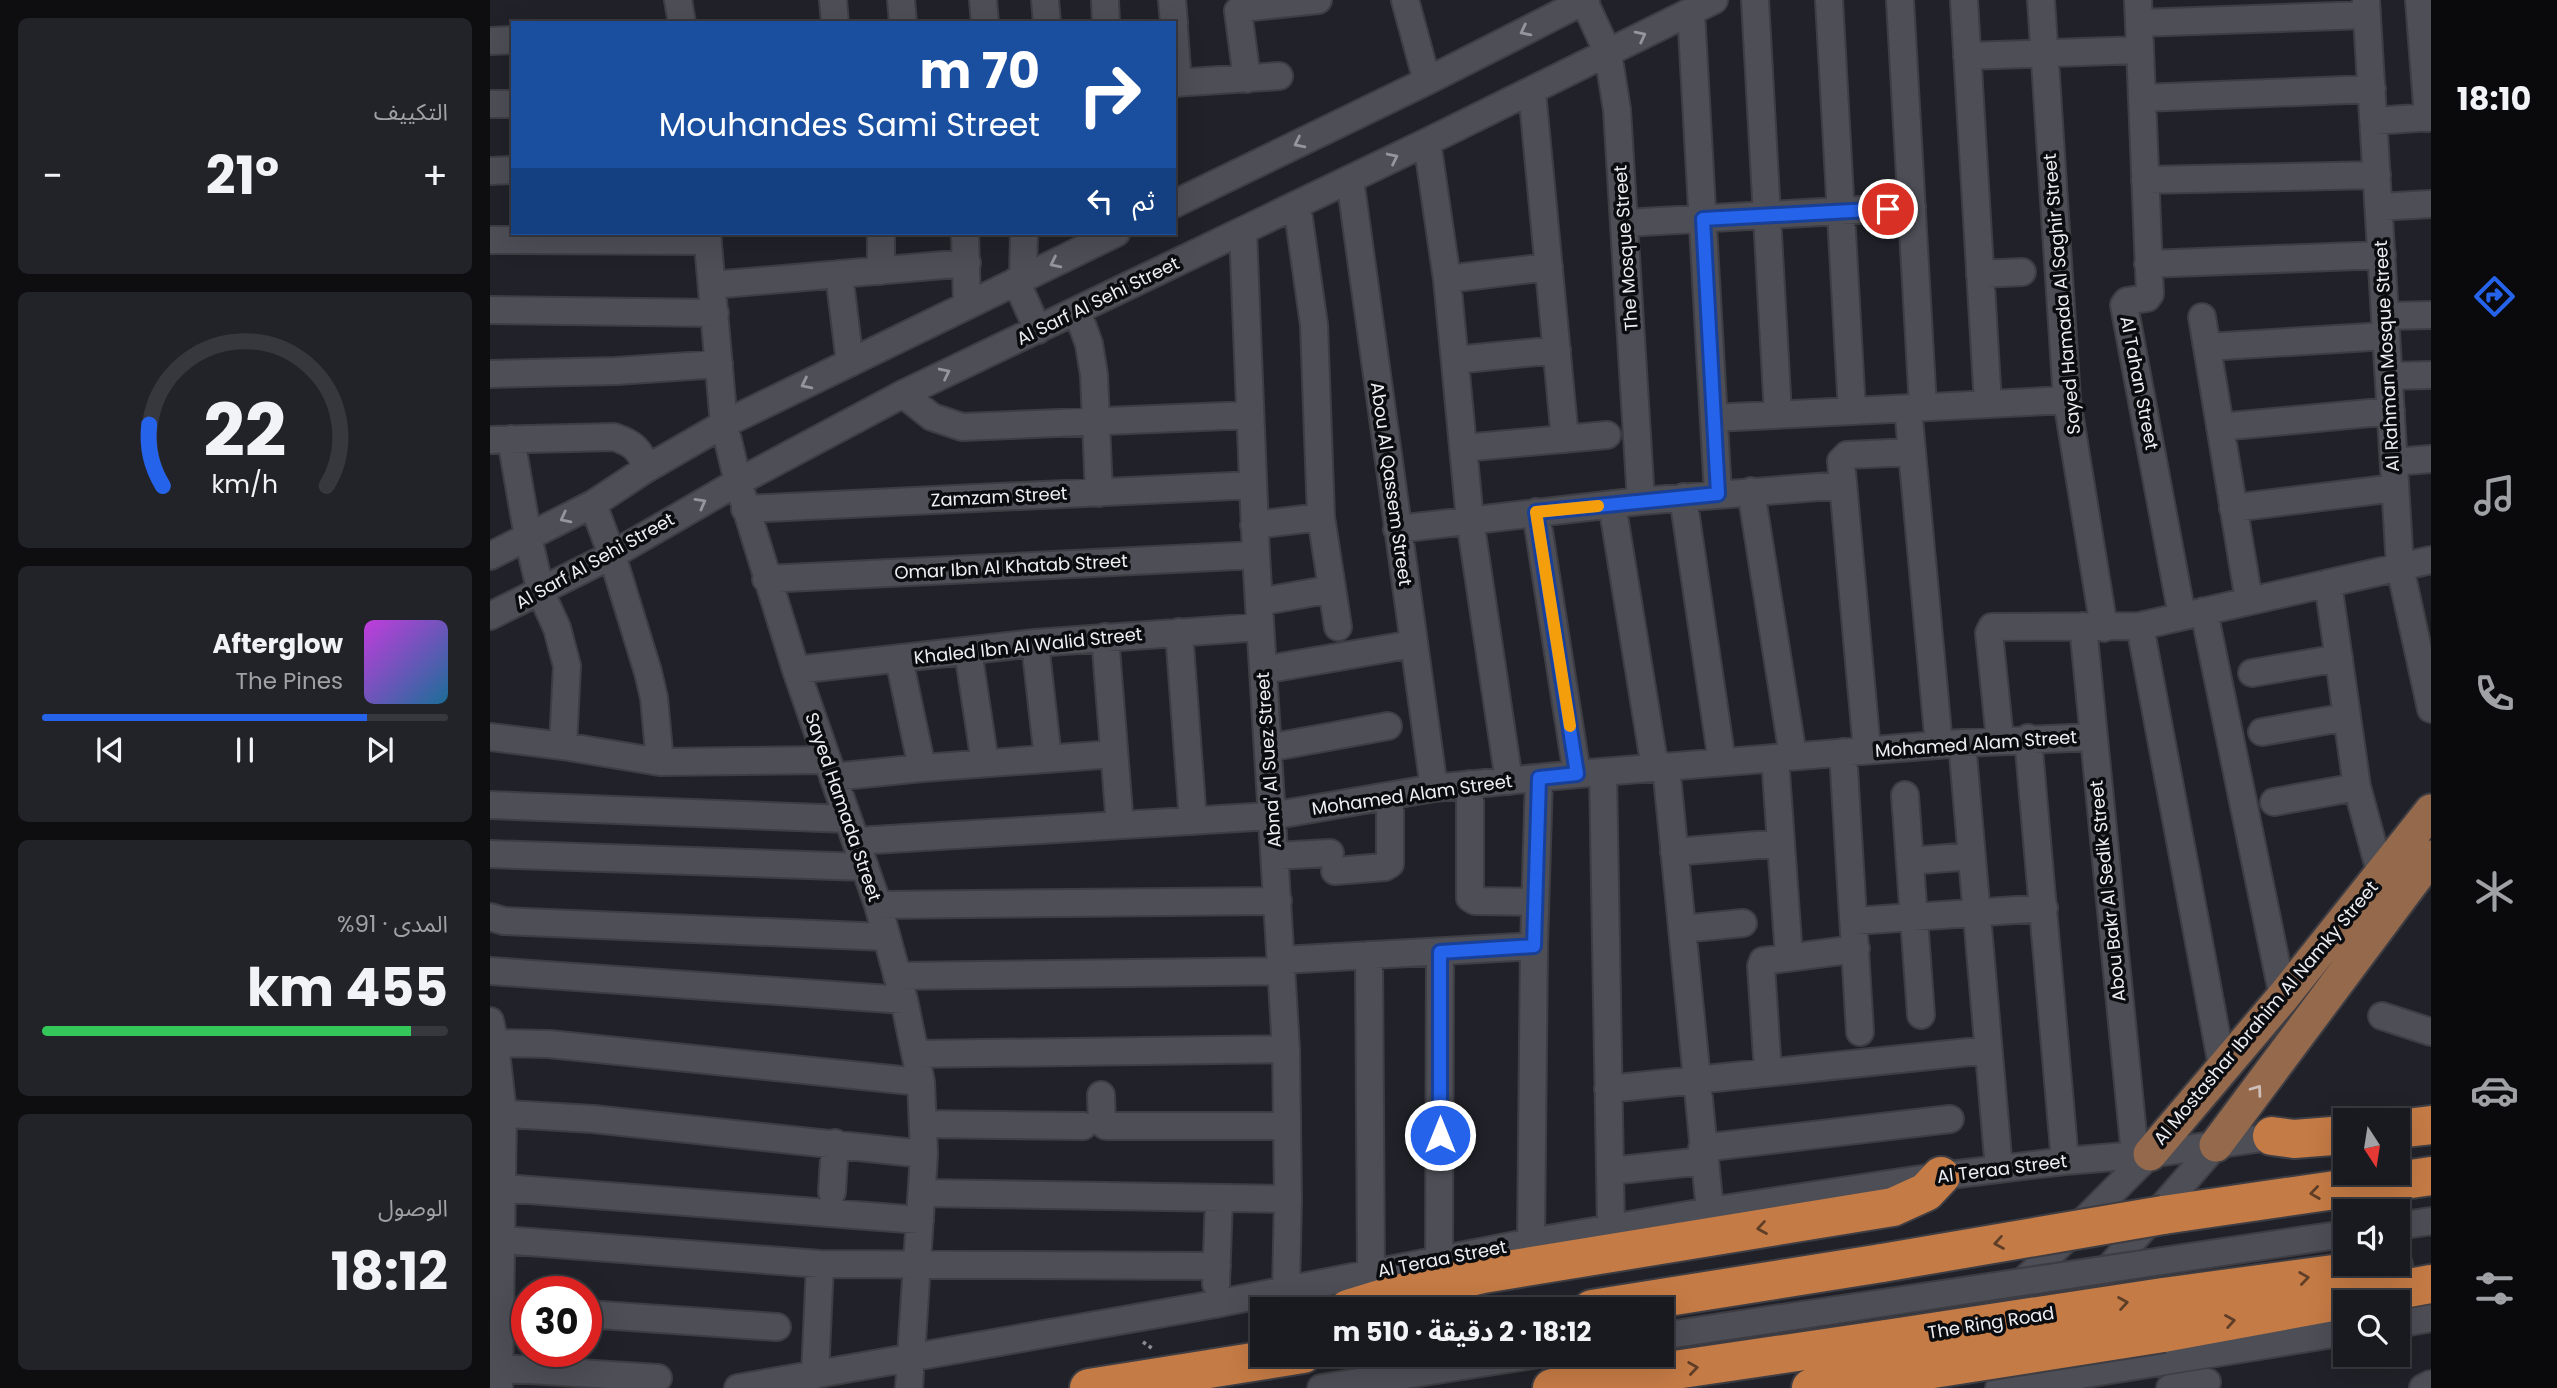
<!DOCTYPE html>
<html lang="ar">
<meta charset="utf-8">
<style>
:root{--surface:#191a1f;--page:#222328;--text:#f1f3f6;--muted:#9fa1a4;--line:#37383d;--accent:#2563eb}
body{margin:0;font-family:Poppins,"Noto Sans Arabic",sans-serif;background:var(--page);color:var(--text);direction:rtl;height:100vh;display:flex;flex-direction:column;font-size:26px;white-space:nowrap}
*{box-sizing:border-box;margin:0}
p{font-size:23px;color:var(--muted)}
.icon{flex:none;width:38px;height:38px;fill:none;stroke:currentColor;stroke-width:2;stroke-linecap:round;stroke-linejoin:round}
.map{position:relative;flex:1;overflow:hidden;direction:ltr}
.drawer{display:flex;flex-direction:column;gap:18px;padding:18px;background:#0e0e11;width:490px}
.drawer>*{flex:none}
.guide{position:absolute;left:21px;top:21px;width:665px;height:214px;border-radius:0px;box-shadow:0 7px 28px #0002,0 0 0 2px var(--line);direction:rtl;background:#1a4fa0;color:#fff;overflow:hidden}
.needle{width:46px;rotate:168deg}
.tools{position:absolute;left:1843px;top:1108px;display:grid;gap:14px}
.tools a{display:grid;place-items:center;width:77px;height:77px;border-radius:0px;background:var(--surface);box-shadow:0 7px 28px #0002,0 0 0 2px var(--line);font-size:35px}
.speed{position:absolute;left:21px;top:1276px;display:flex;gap:14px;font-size:35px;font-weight:700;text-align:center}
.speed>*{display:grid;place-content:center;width:91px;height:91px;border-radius:50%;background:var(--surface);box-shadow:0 7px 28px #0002,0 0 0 2px var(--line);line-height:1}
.speed .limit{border:10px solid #d22;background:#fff;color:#111}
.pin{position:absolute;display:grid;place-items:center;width:60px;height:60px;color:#fff;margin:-30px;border:4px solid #fff;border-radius:50%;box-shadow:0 2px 7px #0007}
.me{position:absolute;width:77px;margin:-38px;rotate:0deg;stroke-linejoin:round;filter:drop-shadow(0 0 5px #0008)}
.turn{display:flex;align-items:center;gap:24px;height:147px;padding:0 21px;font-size:32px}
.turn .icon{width:91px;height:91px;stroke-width:2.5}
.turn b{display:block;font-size:49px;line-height:60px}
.then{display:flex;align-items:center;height:66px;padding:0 21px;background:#0003;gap:14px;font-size:26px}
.big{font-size:52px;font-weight:700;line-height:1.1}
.drawer .widget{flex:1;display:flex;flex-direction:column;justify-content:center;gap:10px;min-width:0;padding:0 24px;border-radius:10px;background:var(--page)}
.drawer .dial{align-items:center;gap:0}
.dial svg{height:182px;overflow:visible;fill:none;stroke:var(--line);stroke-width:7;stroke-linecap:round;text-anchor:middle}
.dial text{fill:var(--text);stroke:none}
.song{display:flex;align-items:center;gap:21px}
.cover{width:84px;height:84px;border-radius:10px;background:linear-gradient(135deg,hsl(290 70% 55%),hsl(200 70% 35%))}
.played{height:7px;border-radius:4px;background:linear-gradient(90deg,var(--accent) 80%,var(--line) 80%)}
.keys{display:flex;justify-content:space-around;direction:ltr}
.heat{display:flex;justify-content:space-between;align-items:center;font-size:38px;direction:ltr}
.charge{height:10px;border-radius:5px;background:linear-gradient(90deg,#34c759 91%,var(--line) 0)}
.trip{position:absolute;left:760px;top:1297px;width:424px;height:70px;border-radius:0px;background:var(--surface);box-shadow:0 7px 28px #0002,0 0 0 2px var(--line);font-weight:700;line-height:70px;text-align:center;direction:rtl}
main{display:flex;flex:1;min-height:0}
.tab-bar{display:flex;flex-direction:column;width:126px;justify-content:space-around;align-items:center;background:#0a0a0c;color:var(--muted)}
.tab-bar .icon{width:49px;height:49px}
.tab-bar .on{color:var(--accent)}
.tab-bar b{font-size:32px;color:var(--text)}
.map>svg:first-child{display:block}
</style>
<main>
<nav class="tab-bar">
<b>18:10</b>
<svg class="icon on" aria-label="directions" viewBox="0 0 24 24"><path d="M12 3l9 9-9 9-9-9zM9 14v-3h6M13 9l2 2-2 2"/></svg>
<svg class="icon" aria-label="music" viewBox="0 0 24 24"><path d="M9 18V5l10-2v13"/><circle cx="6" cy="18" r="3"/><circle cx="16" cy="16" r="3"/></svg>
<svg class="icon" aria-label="phone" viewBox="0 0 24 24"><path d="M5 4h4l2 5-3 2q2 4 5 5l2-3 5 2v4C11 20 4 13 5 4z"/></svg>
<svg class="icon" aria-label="climate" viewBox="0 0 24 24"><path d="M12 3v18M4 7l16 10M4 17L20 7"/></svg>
<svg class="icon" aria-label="car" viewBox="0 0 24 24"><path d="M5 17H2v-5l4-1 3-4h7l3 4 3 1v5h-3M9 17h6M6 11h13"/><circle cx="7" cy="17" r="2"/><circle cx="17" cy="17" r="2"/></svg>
<svg class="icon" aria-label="filters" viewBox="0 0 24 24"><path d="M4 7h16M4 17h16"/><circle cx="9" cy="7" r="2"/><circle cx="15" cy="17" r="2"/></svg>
</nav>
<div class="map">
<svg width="1941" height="1388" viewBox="0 0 1941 1388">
<rect width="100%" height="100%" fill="#212229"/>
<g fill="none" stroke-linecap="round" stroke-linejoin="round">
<g stroke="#3d3d43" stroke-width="30">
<path id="minor" d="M 188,0 L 192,23
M 343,0 L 345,23
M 411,0 L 413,23
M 493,0 L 495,23
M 555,0 L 557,23
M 615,0 L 616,23
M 682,0 L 684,23
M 915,0 L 937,81
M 1265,0 L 1288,414
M 1339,0 L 1362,411
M 1410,0 L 1433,407
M 1474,0 L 1498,404
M 1551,0 L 1577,400 L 1614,628
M 1648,0 L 1660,294 L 1657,298 L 1637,301 L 1634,305 L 1692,616
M 1876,0 L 1910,567 L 1941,709
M 1929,0 L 1938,118
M 1094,1 L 1118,53 L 1127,110 L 1151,501
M 1201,12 L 1228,494
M 1649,23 L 1877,15
M 684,29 L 688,83
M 0,41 L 23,40
M 1477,56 L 1650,50
M 757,79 L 748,11 L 752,8 L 828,0
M 684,83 L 789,76
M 1042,91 L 1075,439
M 1652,98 L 1882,89
M 0,104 L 23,104
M 1884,121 L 1941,117
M 937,142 L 957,279 L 980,520 L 1019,781
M 0,171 L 23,170
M 860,179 L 944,788
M 1655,180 L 1887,175
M 684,204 L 937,81 L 1096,0
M 807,205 L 824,325 L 831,517 L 848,627
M 1889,207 L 1941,204
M 1134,223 L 1422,207
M 753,231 L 766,555 L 796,1049 L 798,1199 L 796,1290
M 217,233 L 234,424 L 248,482 L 306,670 L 388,905 L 414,1000 L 431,1082 L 434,1154 L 419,1388
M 475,233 L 477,305
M 0,240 L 218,241
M 1658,264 L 1892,255
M 391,271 L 391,233
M 349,274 L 360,363
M 1490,274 L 1532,272
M 533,278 L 534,233
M 957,279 L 1059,267
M 526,281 L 548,330
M 222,285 L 477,263
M 0,310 L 225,313
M 587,311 L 599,344 L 604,375 L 609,493
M 1895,316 L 1941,315
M 1712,317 L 1759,601
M 1717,347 L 1896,336
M 965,360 L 1067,350
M 0,374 L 126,371 L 229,364
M 1899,376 L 1941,375
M 413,394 L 442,417 L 472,427 L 760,415
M 1418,408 L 1449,745
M 1224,418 L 1577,400
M 1730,427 L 1901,411
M 21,439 L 38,537 L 51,593 L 67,628 L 77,666 L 73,746
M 0,440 L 124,437 C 143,443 151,450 156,469
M 973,448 L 1117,435
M 1904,462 L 1941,459
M 1261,491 L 1303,756
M 1193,497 L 1232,762
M 103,504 L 122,555 L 158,672 L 164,698 L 170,762
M 1122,504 L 1165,768
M 1743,508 L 1905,488
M 255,509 L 763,485
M 1046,512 L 1087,774
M 764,525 L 831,517
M 907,529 L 1151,501 L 1353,485
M 0,556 L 103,504 L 156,469 L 234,424 L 626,233
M 276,579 L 766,555
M 1838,583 L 1867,787 L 1891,875
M 769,602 L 842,589
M 1714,611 L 1793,997
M 0,616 L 122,555 L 248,482 L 413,394 L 937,142 L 1224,0
M 1593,626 L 1645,1155
M 1650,626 L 1733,1071
M 689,632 L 703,821
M 615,637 L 630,825
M 545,643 L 558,759
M 478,651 L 495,763
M 409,659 L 432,768
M 306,670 L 545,643 L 770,627
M 773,670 L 923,644
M 1762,673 L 1849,658
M 1772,732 L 1857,717
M 0,737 L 73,746 L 170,762 L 337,760
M 1538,738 L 1575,1161
M 1510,740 L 1499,633 L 1502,627 L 1650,626 L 1941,560
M 1472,743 L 1509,1169
M 778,748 L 898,726
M 1377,750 L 1351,461 L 1357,455 L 1422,452
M 1353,752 L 1370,1032
M 1285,758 L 1299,957
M 1176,766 L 1220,1211
M 1113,772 L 1121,1228
M 343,777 L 432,768 L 624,754
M 980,784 L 980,898 L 985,901 L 1045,902
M 1415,795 L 1431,1015
M 1784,802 L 1867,787
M 0,805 L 358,819
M 366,841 L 781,816 L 944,788 L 1087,774 L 1472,743 L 1602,737
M 1184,852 L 1291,843
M 0,854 L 375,867
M 785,856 L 840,853
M 1420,861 L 1481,856
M 845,871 L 895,867 L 900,864 L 900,796
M 388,905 L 788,901
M 0,917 L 14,921 L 396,937
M 1364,921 L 1554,908
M 1192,929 L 1253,923
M 879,955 L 881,1273
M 792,960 L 1044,946
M 0,971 L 414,1000
M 407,976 L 792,971
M 1892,1016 L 1941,1032
M 0,1021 L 5,1043 L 13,1113 L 9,1388
M 0,1043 L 59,1044 L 431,1082
M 426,1054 L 796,1049
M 1278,1072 L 1271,966 L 1273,961 L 1366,949
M 1118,1089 L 1498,1050
M 611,1095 L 612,1123 L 616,1126 L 797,1126
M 0,1113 L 103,1119 L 434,1154
M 434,1124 L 593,1126
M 1212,1148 L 1460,1119
M 1121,1171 L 1213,1161
M 0,1187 L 430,1220
M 342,1192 L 345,1143
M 432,1193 L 798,1199
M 1908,1226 L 1941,1221
M 0,1239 L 330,1264 L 727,1266
M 1041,1242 L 1044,946 L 1049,778
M 949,1261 L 950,952
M 1672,1261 L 1855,1234
M 726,1284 L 729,1198
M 96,1314 L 287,1327
M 1577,1316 L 1726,1145
M 1908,1324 L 1941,1318
M 1488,1327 L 1660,1154
M 1171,1336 L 1399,1302
M 8,1368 L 168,1378
M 325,1375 L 330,1264
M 248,1388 L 725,1304 L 1041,1242 L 1220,1211 L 1451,1176 L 1575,1161 L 1660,1154 L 1800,1134
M 831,1388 L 1049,1354
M 1509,1388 L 1855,1332
M 1680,1388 L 1717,1382
M 1933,1388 L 1941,1384"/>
</g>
<g stroke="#3d3d43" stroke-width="37">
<path id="major" d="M 1726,1145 L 1941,857
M 1660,1154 L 1793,997 L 1941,811"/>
</g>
<g stroke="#3d3d43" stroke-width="42">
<path id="highway" d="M 1908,1129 L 1941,1125
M 1782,1136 L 1804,1139 L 1855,1135
M 1673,1215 L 1941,1176
M 1673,1297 L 1903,1266
M 858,1309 L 907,1294 L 993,1274 L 1403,1207 L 1436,1192 L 1451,1176
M 1102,1309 L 1392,1263
M 1673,1333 L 1941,1284
M 599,1388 L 813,1354
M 1062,1388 L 1396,1339
M 1321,1388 L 1398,1376"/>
</g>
<path stroke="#8c8d93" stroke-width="3.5" stroke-dasharray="3.5 3.5" stroke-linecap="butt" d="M 653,1342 L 663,1349"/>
<use href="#minor" stroke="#4d4e56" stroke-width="26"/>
<use href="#major" stroke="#95694c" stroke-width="33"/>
<use href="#highway" stroke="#c57b45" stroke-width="38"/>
<g stroke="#3d3d43" stroke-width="30" stroke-linecap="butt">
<path id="minor-bridge" d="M 1399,1302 L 1672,1261"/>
</g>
<g stroke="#3d3d43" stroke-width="42" stroke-linecap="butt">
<path id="highway-bridge" d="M 1392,1263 L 1673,1215
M 1396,1339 L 1673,1297
M 1398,1376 L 1673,1333"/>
</g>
<use href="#minor-bridge" stroke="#4d4e56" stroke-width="26"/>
<use href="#highway-bridge" stroke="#c57b45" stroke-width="38"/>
</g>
<defs><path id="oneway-chevron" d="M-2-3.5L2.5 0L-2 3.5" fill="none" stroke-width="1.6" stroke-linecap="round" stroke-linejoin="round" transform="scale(1.75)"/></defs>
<g stroke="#95969d">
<use href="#oneway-chevron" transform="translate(1035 31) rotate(153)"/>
<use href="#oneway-chevron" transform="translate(1151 36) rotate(-27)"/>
<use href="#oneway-chevron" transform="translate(809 143) rotate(154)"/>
<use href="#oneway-chevron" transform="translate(903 158) rotate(-26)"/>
<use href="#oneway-chevron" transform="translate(565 263) rotate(154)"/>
<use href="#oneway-chevron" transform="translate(455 373) rotate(-26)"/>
<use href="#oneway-chevron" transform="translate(316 384) rotate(154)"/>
<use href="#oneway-chevron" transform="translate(211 503) rotate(-29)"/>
<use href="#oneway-chevron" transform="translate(75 518) rotate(153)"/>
</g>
<use stroke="#cebfb9" href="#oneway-chevron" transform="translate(1767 1090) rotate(-54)"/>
<g stroke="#5f3e27">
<use href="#oneway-chevron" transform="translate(1825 1193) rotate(172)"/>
<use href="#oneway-chevron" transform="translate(1272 1228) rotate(171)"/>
<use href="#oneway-chevron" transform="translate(1509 1243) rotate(170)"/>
<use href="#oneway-chevron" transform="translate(1814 1278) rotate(-8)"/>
<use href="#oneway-chevron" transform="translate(1633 1303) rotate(-9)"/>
<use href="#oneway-chevron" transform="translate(1740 1321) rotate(-10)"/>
<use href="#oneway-chevron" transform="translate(1203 1368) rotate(-8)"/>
</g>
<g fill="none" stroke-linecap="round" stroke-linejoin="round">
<g stroke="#184099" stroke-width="18">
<path id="route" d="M 950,1135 L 950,952 L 1044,946 L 1049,778 L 1087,774 L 1046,512 L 1228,494 L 1213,219 L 1398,209"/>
</g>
<use href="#route" stroke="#2563eb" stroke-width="12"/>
<path stroke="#f59e0b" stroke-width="12" d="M 1080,726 L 1046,512 L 1108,506"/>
</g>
<g text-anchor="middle" stroke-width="7" stroke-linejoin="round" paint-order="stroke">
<g font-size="18" fill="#edeef3" stroke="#0b0c0f">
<text transform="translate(1136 248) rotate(-94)" y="6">The Mosque Street</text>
<text transform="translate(1572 294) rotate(-95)" y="6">Sayed Hamada Al Saghir Street</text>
<text transform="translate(608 301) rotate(-26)" y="6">Al Sarf Al Sehi Street</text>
<text transform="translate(1897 356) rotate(-93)" y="6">Al Rahman Mosque Street</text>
<text transform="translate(1649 383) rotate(79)" y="6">Al Tahan Street</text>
<text transform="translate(901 484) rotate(82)" y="6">Abou Al Qassem Street</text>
<text transform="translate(509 497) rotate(-3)" y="6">Zamzam Street</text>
<text transform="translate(105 561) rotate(-29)" y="6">Al Sarf Al Sehi Street</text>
<text transform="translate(521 567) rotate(-3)" y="6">Omar Ibn Al Khatab Street</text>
<text transform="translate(538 646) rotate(-6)" y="6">Khaled Ibn Al Walid Street</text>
<text transform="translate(1486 744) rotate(-4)" y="6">Mohamed Alam Street</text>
<text transform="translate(779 760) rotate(-94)" y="6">Abna' Al Suez Street</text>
<text transform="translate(922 795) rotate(-8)" y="6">Mohamed Alam Street</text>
<text transform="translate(353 807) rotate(71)" y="6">Sayed Hamada Street</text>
<text transform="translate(1618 891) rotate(-96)" y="6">Abou Bakr Al Sedik Street</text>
<text transform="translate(1776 1013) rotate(-50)" y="6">Al Mostashar Ibrahim Al Namky Street</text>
<text transform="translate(1512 1169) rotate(-7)" y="6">Al Teraa Street</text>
<text transform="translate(952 1259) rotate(-11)" y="6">Al Teraa Street</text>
<text transform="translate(1501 1323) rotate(-9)" y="6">The Ring Road</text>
</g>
</g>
</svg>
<div class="tools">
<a><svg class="needle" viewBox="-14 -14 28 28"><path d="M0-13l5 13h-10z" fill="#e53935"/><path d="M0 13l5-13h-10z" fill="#9fa1a4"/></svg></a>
<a><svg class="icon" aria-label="sound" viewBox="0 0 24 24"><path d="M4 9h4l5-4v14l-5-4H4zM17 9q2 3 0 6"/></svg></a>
<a><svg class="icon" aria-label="search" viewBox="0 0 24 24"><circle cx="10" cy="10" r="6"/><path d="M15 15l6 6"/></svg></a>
</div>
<div class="speed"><div class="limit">30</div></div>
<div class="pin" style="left:1398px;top:209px;background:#d93025"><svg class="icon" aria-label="arrive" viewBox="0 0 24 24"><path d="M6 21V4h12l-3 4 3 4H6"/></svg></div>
<svg class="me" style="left:950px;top:1135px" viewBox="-20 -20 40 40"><circle r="17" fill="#2563eb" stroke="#fff" stroke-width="3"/><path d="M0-11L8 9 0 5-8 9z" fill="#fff"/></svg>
<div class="trip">18:12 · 2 دقيقة · 510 m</div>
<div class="guide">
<div class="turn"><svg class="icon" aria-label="right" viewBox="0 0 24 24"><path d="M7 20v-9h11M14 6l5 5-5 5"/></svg><div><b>70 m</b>Mouhandes Sami Street</div></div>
<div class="then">ثم<svg class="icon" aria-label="left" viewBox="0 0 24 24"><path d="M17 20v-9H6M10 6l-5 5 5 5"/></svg></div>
</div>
</div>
<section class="drawer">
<div class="widget"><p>التكييف</p>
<div class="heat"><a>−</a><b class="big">21°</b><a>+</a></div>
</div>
<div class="widget dial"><svg viewBox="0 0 100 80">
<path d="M14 69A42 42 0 1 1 86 69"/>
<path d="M14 69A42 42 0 0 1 8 42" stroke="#2563eb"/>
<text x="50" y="56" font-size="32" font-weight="700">22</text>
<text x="50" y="72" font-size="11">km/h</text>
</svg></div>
<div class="widget">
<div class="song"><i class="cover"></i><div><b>Afterglow</b><p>The Pines</p></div></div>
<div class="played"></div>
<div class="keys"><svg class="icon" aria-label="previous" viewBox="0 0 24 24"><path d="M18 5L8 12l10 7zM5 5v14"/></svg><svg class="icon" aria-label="pause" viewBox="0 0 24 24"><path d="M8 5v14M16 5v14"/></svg><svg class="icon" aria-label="next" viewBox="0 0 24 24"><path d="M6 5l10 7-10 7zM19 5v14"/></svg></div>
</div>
<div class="widget"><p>المدى · 91%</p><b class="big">455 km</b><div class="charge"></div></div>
<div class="widget"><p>الوصول</p><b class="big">18:12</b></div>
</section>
</main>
